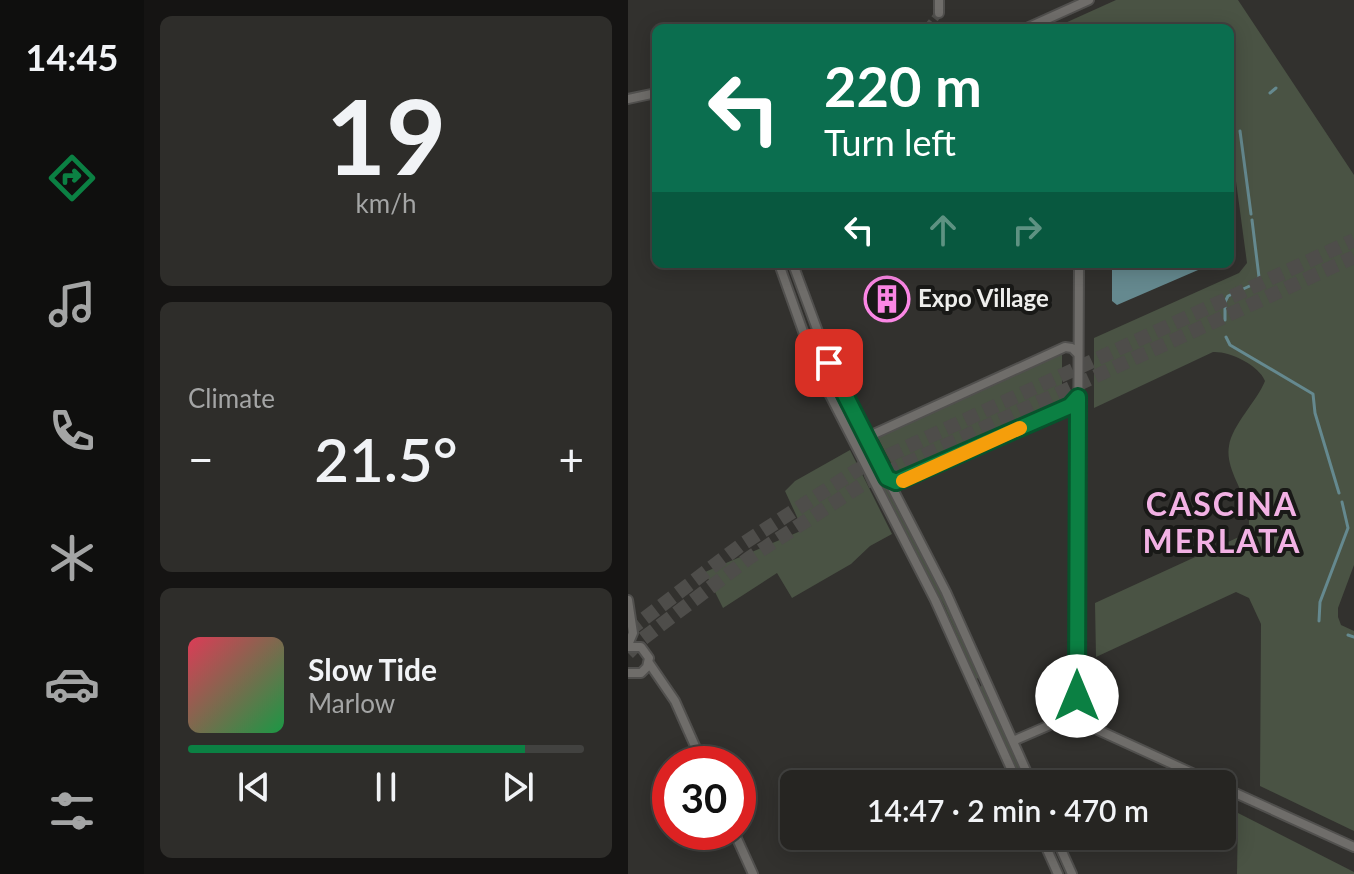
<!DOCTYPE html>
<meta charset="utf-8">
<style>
:root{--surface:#262522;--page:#2e2d2a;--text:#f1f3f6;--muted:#a4a5a5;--line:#424240;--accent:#0b8043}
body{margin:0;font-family:Lato,sans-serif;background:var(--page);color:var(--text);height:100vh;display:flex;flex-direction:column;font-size:30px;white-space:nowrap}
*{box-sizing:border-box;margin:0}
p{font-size:26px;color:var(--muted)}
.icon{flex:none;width:44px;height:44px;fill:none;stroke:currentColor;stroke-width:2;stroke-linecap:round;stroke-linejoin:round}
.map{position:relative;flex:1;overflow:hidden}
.side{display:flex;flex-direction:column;gap:16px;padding:16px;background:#151413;width:484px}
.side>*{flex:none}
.guide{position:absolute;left:24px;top:24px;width:582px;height:244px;border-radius:12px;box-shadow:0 4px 20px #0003,0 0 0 2px var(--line);background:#0b6e4f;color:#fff;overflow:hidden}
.speed{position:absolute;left:24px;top:746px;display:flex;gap:16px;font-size:40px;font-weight:700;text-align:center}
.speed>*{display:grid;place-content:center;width:104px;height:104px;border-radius:50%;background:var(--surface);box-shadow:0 4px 20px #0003,0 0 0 2px var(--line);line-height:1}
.speed .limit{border:12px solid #d22;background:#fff;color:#111}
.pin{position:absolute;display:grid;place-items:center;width:68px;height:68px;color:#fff;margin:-34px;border-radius:16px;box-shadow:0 4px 12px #0006}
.me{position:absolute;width:88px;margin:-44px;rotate:0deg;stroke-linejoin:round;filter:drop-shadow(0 0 6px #0008)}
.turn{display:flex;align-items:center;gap:28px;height:168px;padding:0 40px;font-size:36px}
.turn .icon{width:104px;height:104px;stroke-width:2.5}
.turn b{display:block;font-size:56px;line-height:68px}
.lanes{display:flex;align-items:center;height:76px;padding:0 40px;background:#0003;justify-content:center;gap:40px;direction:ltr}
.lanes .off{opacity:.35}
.big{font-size:60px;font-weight:600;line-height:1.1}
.side .tile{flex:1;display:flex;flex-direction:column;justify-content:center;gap:12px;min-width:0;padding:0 28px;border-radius:12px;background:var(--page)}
.side .dial{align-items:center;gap:0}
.dial b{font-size:104px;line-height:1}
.song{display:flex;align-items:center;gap:24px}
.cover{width:96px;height:96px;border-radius:12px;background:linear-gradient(135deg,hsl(350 70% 55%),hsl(140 70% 35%))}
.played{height:8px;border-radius:4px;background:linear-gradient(90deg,var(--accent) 85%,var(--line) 85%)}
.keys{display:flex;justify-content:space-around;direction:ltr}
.heat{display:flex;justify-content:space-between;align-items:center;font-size:44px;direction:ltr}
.trip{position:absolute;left:152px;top:770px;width:456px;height:80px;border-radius:12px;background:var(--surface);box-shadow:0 4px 20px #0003,0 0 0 2px var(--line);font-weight:600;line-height:80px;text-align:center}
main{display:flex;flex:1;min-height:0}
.menu{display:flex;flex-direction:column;width:144px;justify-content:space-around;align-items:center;background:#0f0f0e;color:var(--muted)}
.menu .icon{width:56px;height:56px}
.menu .on{color:var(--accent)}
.menu b{font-size:36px;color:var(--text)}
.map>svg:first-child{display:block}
</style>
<main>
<nav class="menu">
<b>14:45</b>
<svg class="icon on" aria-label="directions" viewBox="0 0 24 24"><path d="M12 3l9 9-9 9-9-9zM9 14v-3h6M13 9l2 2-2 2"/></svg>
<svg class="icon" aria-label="music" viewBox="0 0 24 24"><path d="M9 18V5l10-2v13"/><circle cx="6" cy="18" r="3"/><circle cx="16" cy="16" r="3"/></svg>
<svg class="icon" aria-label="phone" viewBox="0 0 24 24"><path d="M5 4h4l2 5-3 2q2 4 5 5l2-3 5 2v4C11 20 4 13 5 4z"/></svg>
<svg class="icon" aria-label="climate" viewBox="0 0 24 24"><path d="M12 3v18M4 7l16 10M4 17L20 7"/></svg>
<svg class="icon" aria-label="car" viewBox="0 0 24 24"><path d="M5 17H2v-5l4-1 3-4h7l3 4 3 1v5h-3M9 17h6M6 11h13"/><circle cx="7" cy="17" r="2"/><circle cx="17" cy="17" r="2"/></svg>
<svg class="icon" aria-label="filters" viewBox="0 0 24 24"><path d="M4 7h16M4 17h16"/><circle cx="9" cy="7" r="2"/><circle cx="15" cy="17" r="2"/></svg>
</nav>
<section class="side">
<div class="tile dial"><b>19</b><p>km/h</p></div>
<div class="tile"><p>Climate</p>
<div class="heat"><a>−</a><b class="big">21.5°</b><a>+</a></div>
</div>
<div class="tile">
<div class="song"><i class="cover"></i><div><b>Slow Tide</b><p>Marlow</p></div></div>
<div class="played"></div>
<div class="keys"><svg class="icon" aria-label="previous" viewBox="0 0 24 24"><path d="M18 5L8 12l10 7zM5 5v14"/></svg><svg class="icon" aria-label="pause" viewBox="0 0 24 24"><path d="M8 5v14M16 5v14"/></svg><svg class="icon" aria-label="next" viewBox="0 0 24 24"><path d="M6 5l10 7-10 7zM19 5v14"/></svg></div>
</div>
</section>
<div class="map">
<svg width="726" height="874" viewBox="0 0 726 874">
<rect width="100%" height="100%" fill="#32312e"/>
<path fill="#4a5344" d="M 488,0 L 610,0 L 726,175 L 726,565 L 710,608 L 710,617 L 713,625 L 726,631 L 726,831 L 632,786 L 633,624 L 621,598 L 608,592 L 468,657 L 467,603 L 613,536 L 620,530 C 627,501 596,474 601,446 C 604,425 629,401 637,381 C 631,365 601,351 585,352 L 466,408 L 466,338 L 611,273 L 619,263 L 602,137 L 602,28 L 426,28 Z
M 434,353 L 434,402 L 270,476 L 249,436 Z
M 222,450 L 264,534 L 242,546 L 223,564 L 164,598 L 149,573 L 95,608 L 77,572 L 175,530 L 157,491 L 167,481 Z
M 249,467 L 315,594 L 353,677 L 348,679 L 316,605 L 244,470 Z
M 355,684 L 401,784 L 395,784 L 352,687 Z
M 610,813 L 726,872 L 726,874 L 609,874 Z"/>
<path fill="#65898f" d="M 484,264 L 584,264 L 489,305 L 484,301 Z"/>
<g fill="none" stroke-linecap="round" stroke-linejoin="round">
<path stroke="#65898f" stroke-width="3" d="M 642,93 L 648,88
M 612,131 L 623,214
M 597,320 L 597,302 L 600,296 L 626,284 L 631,277 L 624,220
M 598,337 L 602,345 L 685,394 L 687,413 L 711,493
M 691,621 L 692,602 L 720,528 L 714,502
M 720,635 L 726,637"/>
<path stroke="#4e4d4a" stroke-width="8" stroke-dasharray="8 4" stroke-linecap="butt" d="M 299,28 L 311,13"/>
<path stroke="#4e4d4a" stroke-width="14" stroke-dasharray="14 7" stroke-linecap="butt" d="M 0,631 L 113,545 L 229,470 L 726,240
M 0,653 L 13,640 L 121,558 L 238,482 L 726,257"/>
<g stroke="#51504e" stroke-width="12">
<path id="minor" d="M 311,13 L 311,0
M 399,28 L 461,0
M 0,99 L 28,93
M 151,264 L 188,368 L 307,600 L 390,784
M 165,264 L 206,375 L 318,592 L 404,784
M 451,264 L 449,704 L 458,721 L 470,730 L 588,784
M 243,445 L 242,439 L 248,433 L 437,347 L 444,348 L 450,354
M 260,478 L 268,482 L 275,481 L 442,406 L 449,399
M 0,600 L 5,633 L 0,645
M 0,647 L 13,647 L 21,658 L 19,667 L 13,673 L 0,673
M 21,663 L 47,701 L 75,764
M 385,741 L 452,712
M 594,787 L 726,847
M 106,832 L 125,874
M 413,836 L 430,874
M 427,836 L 444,874"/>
</g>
<use href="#minor" stroke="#6f6d6a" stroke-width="8"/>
</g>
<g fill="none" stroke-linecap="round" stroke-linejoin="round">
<g stroke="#07532c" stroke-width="20">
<path id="route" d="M 201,363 L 259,478 L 268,482 L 442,406 L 450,397 L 449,696"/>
</g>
<use href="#route" stroke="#0b8043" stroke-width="14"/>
<path stroke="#f59e0b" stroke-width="14" d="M 275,481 L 392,428"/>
</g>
<defs>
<g id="building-ring" transform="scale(2.3)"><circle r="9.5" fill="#191917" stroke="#fb87e5" stroke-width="1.5"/><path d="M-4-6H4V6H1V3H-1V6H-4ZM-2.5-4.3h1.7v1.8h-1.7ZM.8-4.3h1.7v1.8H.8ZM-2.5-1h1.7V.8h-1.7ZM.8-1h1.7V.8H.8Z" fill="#fb87e5"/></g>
</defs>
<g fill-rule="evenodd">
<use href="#building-ring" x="259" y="299"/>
</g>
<g text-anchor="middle" stroke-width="8" stroke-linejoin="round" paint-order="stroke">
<g font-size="24" font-weight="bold" fill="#eeeeec" stroke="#191917" text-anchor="start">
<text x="290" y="307">Expo Village</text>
</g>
<g font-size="32" font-weight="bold" letter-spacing="2" fill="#f2b1e4" stroke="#191917">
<text x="594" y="516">CASCINA<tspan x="594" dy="37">MERLATA</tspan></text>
</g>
</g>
</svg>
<div class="speed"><div class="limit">30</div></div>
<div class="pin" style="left:201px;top:363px;background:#d93025"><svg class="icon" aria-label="arrive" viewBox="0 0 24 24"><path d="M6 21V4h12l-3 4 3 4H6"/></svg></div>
<svg class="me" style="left:449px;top:696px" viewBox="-20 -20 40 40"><circle r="19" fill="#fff"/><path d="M0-13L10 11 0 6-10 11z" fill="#0b8043"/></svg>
<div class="trip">14:47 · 2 min · 470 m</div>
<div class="guide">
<div class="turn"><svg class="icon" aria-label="left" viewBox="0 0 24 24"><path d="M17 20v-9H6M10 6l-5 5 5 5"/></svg><div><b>220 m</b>Turn left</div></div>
<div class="lanes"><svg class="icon" aria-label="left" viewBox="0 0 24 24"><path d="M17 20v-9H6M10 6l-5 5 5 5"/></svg><svg class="icon off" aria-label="ahead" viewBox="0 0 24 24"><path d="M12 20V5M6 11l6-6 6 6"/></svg><svg class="icon off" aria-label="right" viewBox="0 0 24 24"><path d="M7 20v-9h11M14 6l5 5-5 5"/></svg></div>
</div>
</div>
</main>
